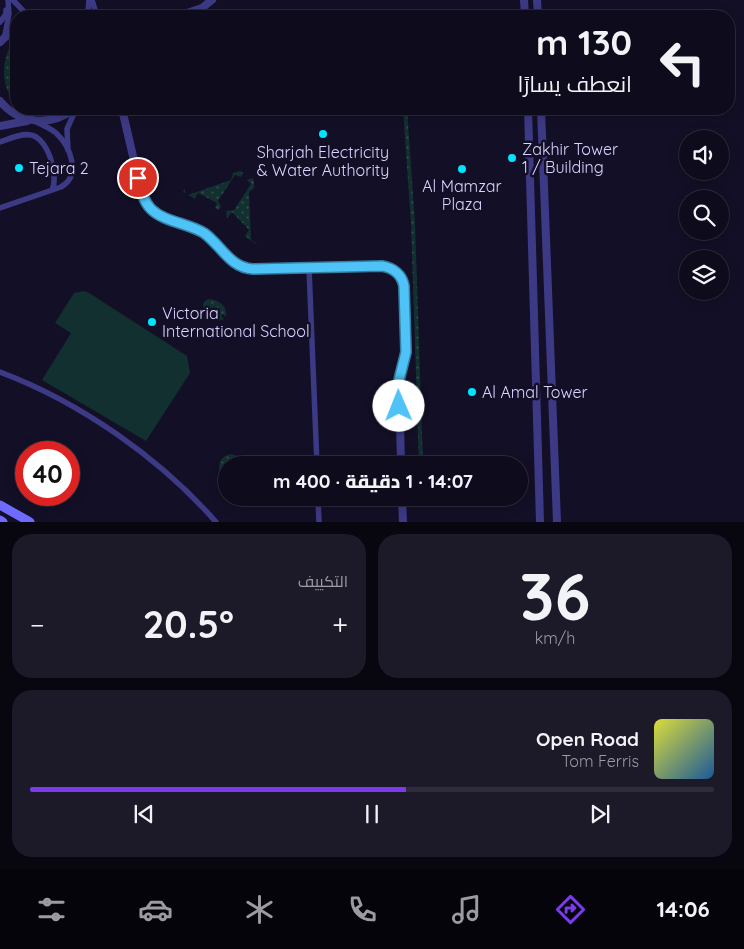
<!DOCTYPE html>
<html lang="ar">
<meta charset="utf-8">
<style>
:root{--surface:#0e0b1c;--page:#1c1929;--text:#f1f3f6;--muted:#9b9ba3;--line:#2e2b3b;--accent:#7c3aed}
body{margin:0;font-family:Quicksand,Cairo,sans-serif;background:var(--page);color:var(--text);direction:rtl;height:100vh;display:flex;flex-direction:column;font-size:19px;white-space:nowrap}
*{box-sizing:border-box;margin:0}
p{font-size:16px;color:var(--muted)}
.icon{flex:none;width:28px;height:28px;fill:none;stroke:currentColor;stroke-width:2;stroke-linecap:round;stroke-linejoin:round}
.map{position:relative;height:522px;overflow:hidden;direction:ltr}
.side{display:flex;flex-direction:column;gap:12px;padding:12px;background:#08060f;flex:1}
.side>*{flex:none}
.top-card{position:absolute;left:10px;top:10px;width:725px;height:105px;border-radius:20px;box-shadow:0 2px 12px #0003,0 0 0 1px var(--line);direction:rtl;background:#0e0b1c;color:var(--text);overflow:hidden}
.fabs{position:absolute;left:679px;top:130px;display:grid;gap:10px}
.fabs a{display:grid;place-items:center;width:50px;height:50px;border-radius:50%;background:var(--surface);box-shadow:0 2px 12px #0003,0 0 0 1px var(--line);font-size:25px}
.speed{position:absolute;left:15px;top:441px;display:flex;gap:10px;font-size:25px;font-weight:700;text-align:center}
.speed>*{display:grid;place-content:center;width:65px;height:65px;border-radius:50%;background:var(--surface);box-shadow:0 2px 12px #0003,0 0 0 1px var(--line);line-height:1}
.speed .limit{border:8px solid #d22;background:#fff;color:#111}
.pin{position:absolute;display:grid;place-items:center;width:42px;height:42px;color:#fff;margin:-21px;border:2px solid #fff;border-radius:50%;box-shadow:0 1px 5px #0007}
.me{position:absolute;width:55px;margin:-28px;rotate:359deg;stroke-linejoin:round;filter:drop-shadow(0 0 4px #0008)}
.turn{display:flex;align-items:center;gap:18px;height:105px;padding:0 20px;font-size:22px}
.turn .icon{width:65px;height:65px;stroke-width:2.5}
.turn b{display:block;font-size:35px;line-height:42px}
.big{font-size:38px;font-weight:800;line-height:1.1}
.side .tile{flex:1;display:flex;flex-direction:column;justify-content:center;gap:8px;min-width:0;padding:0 18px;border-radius:20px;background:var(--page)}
.side .dial{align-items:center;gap:0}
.dial b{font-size:65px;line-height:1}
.song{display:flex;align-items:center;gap:15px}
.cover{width:60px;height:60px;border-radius:8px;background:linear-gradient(135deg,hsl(60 70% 55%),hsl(210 70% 35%))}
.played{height:5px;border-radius:2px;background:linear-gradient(90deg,var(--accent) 55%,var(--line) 55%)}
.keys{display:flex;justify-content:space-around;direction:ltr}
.heat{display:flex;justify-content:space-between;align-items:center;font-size:28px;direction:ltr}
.side .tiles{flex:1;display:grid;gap:12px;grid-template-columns:1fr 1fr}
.tile:last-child{grid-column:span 2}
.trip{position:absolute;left:218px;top:456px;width:310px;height:50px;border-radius:25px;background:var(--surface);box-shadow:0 2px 12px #0003,0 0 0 1px var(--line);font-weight:800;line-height:50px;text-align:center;direction:rtl}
.tab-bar{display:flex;height:80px;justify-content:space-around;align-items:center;background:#06040b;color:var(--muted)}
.tab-bar .icon{width:35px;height:35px}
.tab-bar .on{color:var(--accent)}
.tab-bar b{font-size:22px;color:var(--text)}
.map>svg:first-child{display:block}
</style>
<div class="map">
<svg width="744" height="522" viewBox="0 0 744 522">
<defs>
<pattern id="grass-dots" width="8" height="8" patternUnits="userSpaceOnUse" patternTransform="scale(1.25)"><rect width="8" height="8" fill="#12302f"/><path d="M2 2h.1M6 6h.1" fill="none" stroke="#344d4e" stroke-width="1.8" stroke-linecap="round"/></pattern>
</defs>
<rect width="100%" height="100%" fill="#130f26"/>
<path fill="url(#grass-dots)" d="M 16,38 L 16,104 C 0,87 0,56 16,38 Z
M 403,109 L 407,109 L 415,223 L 423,465 L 419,465 L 411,223 Z
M 240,171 L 243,173 L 241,177 L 235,175 L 218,201 L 221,206 L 219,210 L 215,208 L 217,203 L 198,193 L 195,199 L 183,192 L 185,189 L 185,193 L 188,195 L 231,180 L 233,173 Z
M 252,178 L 254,180 L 254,188 L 249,192 L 251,240 L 254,243 L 257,241 L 255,244 L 245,236 L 249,230 L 232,212 L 227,218 L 226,211 L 234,210 L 251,184 L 247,180 Z
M 209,299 C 219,300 228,306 226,317 L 223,314 L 221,316 L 224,319 C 213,324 203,316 203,304 L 205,301 Z
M 231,454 L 238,456 L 243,465 L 226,465 L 226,478 L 220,472 C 217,463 221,456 231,454 Z"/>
<path fill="#12302f" d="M 84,291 L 89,293 L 187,356 L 190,373 L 146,441 L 42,380 L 71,333 L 55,323 L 74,293 Z"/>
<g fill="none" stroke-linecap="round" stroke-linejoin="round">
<path stroke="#3d3a85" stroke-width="5.5" d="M 13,0 L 28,16
M 92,0 L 97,16
M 81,16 L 88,11 L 89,0
M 0,22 L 6,14 L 6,10
M 5,35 L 9,14 L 8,0
M 0,142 C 9,139 21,133 31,135 C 48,138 59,176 52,190
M 68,150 L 67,129 L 76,109
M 0,208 L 61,187 C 82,175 70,146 56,133 C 50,128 42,125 35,121
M 309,268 L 317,465
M 0,372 C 80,402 160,458 216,522
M 318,498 L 319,522"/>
<path stroke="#3d3a85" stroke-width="8" d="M 524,0 L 525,16
M 537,0 L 538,16
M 178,16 L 202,8 L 212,0
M 0,42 L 16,27
M 0,101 C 19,124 50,127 74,109
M 122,109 L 142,195 C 152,215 167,217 186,224 C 196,228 205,233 213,240 C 227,252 233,268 253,269 L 382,266 L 395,271 L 401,278 L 404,286 L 407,351 L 399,380 L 401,465
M 528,109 L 540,522
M 541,109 L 557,522
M 0,126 L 27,121
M 402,498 L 403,522"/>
<path stroke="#6f6bff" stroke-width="9" d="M 0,505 L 30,522
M 0,520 L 3,522"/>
</g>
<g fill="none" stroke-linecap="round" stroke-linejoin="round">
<g stroke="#337fa1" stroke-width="12">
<path id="route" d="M 138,178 C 141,189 143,201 151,209 C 164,222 188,223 204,233 C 221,245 230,268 253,269 L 382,266 C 394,268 402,275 404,286 L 406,352 L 399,380 L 399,406"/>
</g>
<use href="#route" stroke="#4fc3f7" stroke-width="9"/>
</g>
<g fill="#00e5ff" stroke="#130f26" stroke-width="2">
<circle cx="323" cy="134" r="5"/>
<circle cx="512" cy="158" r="5"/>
<circle cx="19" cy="168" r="5"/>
<circle cx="462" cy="169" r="5"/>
<circle cx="152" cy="322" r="5"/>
<circle cx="472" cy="392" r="5"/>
</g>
<g text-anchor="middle" stroke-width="5" stroke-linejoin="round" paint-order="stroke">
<g font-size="16" fill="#d9d4ff" stroke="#130f26" text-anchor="start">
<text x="522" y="155">Zakhir Tower<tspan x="522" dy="18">1 / Building</tspan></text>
<text x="323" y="158" text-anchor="middle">Sharjah Electricity<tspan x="323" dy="18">&amp; Water Authority</tspan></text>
<text x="29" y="174">Tejara 2</text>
<text x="462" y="192" text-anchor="middle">Al Mamzar<tspan x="462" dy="18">Plaza</tspan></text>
<text x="162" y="319">Victoria<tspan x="162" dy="18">International School</tspan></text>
<text x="482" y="398">Al Amal Tower</text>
</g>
</g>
</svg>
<div class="fabs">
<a><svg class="icon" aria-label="sound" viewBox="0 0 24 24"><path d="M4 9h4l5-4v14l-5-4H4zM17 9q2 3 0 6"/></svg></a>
<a><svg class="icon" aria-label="search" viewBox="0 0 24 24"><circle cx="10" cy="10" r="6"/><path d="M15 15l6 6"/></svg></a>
<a><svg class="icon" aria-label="layers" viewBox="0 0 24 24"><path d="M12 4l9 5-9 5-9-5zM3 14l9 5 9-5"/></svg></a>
</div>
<div class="speed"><div class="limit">40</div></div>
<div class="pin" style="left:138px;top:178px;background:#d93025"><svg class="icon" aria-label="arrive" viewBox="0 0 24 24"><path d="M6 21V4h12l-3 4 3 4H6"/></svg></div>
<svg class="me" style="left:399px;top:406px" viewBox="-20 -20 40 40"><circle r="19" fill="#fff"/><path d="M0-13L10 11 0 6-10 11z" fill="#4fc3f7"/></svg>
<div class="trip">14:07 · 1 دقيقة · 400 m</div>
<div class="top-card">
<div class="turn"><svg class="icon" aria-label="left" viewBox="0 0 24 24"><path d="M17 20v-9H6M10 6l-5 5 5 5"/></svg><div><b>130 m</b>انعطف يسارًا</div></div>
</div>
</div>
<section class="side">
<div class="tiles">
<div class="tile dial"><b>36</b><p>km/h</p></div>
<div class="tile"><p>التكييف</p>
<div class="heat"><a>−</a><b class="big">20.5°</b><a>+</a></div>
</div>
<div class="tile">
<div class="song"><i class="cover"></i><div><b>Open Road</b><p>Tom Ferris</p></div></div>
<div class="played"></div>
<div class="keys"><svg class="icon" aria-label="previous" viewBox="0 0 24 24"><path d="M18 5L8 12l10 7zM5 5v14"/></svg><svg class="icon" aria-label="pause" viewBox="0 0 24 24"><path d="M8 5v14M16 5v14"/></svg><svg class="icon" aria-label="next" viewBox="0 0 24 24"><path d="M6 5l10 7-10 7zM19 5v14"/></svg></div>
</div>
</div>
</section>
<nav class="tab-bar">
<b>14:06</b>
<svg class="icon on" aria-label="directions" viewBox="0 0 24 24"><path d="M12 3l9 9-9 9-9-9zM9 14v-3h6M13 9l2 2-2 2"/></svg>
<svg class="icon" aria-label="music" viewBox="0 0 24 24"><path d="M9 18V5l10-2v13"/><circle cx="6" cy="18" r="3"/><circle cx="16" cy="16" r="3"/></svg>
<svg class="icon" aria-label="phone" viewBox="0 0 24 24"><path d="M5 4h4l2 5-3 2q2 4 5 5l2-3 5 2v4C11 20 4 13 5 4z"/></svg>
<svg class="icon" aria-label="climate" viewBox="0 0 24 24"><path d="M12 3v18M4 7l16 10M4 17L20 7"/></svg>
<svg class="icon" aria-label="car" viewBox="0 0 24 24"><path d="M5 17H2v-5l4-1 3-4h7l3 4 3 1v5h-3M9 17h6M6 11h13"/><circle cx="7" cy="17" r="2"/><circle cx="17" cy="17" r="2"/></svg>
<svg class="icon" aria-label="filters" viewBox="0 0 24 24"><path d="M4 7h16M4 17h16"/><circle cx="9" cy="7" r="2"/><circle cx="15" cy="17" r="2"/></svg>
</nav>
